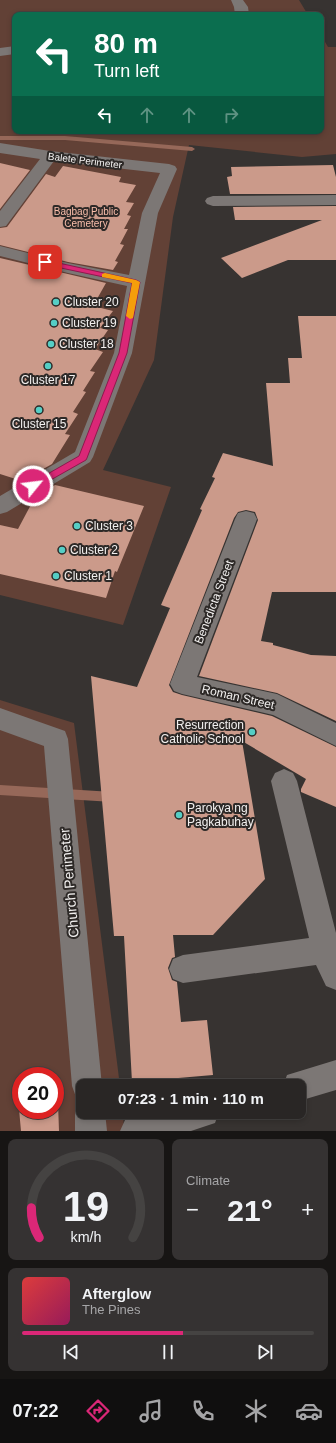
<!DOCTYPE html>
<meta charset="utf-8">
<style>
:root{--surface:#292625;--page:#353232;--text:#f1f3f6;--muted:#a5a5a7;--line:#454342;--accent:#db2777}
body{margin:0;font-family:Arial,sans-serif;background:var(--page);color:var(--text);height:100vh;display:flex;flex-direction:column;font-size:15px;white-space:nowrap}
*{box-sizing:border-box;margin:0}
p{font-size:13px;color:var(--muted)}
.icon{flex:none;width:22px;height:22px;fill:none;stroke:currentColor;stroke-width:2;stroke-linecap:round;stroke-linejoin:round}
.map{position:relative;height:1131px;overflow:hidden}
.details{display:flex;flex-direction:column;gap:8px;padding:8px;background:#171514;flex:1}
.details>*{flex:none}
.top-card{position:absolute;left:12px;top:12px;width:312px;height:122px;border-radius:8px;box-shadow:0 2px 6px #0003,0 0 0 1px var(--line);background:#0b6e4f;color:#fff;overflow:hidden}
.speed{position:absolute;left:12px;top:1067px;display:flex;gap:8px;font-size:20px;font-weight:700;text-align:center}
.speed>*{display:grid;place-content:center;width:52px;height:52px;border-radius:50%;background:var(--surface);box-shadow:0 2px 6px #0003,0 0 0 1px var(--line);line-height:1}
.speed .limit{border:6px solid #d22;background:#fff;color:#111}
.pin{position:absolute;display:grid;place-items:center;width:34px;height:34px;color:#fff;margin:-17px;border-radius:8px;box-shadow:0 2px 6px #0006}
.me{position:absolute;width:44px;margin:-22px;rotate:61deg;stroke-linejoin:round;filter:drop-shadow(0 0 3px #0008)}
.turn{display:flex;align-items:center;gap:14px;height:84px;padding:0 16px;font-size:18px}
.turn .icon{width:52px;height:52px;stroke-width:2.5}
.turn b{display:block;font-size:28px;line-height:34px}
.lanes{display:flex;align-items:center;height:38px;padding:0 16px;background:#0003;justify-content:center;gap:20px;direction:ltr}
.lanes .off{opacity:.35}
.big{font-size:30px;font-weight:800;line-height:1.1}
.details .tile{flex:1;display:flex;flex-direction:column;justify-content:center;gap:6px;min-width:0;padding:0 14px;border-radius:8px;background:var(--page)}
.details .dial{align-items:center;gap:0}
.dial svg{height:104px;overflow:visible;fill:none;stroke:var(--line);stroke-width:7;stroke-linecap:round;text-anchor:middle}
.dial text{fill:var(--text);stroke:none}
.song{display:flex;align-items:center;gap:12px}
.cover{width:48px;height:48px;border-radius:6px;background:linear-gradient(135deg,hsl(0 70% 55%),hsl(330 70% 35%))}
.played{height:4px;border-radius:2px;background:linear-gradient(90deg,var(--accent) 55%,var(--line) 55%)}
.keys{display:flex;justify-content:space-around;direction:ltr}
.heat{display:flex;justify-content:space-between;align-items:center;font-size:22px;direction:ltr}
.details .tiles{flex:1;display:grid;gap:8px;grid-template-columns:1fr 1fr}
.tile:last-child{grid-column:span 2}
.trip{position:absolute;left:76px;top:1079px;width:230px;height:40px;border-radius:8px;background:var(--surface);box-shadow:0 2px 6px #0003,0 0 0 1px var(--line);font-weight:800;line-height:40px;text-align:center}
.dock{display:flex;height:64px;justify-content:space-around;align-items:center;background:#100f0f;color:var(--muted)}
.dock .icon{width:28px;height:28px}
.dock .selected{color:var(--accent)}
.dock b{font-size:18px;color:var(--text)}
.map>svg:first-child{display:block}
</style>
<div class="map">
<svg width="336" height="1131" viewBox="0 0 336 1131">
<rect width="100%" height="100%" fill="#373331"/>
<path fill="#624136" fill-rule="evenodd" d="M 0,0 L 299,0 L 308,15 L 15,15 L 15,131 L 321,131 L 321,35 L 328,47 L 336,47 L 336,154 L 302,157 L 189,145 L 173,217 L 154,360 L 103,470 L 171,487 L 123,625 L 0,595 Z
M 0,700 L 74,723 L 120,1086 L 83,1086 L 83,1112 L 123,1112 L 124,1131 L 0,1131 ZM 21,1076 L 55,1076 L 55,1110 L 21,1110 Z"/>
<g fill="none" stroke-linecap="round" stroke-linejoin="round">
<path fill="#966859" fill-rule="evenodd" d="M 0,136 L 65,136 L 192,147 L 195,149 L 192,151 L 65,140 L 0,140 Z
M 0,785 L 113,792 L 117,794 L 118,797 L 117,800 L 113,802 L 0,795 Z"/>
</g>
<path fill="#cb9a8a" d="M 0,163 L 30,170 L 0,209 Z
M 333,165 L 336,177 L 336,194 L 230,194 L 227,177 L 232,176 L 231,167 Z
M 63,166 L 121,177 L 119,182 L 136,185 L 126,202 L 134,203 L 127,215 L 131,216 L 124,229 L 128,229 L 120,244 L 124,245 L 115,261 L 118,262 L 113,270 L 68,262 L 0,245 L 0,228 L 7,227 L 46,174 L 55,177 Z
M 336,206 L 336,260 L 288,260 L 242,278 L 221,258 L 322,220 L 235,220 L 233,207 Z
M 0,258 L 106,283 L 93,306 L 113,311 L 100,328 L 108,330 L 95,349 L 103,352 L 90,371 L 95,372 L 83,391 L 86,392 L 73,412 L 78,414 L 65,434 L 70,435 L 52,464 L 22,481 L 0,474 Z
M 298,316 L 336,316 L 336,592 L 272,592 L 261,641 L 273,643 L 273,645 L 311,655 L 336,656 L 336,721 L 277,693 L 199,676 L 258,520 L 255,512 L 246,510 L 238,512 L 234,518 L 169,685 L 173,692 L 182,695 L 272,716 L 336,747 L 336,807 L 301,792 L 301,789 L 306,779 L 242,741 L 265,879 L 213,935 L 173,935 L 175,957 L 172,958 L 168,968 L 172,980 L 177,982 L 181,1022 L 207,1020 L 213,1075 L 132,1082 L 124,936 L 114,936 L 91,676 L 137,687 L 170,608 L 161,605 L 202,510 L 200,509 L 215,478 L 212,477 L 223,453 L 273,466 L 266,383 L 290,383 L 288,358 L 302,358 Z
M 55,485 L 144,506 L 117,572 L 115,571 L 106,598 L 0,574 L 0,525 L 18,529 L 35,497 Z
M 58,1103 L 59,1131 L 21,1131 L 19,1109 L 55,1110 L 55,1104 Z"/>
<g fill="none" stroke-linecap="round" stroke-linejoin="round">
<path fill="#7c7775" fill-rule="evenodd" d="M 231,0 L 243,0 L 248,7 L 249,15 L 235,15 L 234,7 Z
M 15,46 L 15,54 L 0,56 L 0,48 Z
M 0,143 L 50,151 L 169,164 L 175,166 L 177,169 L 158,213 L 132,353 L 93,457 L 90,462 L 7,512 L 0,514 L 0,496 L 75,452 L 114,353 L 127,286 L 68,273 L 0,256 L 0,246 L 68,263 L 129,275 L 142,213 L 160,173 L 54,161 L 6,226 L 0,227 L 0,211 L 40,159 L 0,153 Z
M 336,195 L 336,205 L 213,206 L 207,204 L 205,201 L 207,198 L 213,196 Z
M 246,511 L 254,513 L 257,519 L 197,677 L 277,694 L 336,723 L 336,746 L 273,715 L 182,694 L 174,691 L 170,684 L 235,519 L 238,513 Z
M 0,708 L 65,731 L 68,739 L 102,1086 L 83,1086 L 83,1099 L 76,1097 L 72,1086 L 44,746 L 0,730 Z
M 284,769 L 293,773 L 297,781 L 336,933 L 336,990 L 326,986 L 316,965 L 183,983 L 173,979 L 169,969 L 173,959 L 183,955 L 309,938 L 271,781 L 275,773 Z
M 336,1060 L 336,1090 L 299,1101 L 299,1086 L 283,1086 L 287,1075 Z
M 83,1100 L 83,1112 L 105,1112 L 107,1131 L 75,1131 L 75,1112 L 79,1101 Z
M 149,1112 L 219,1112 L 215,1123 L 191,1131 L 120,1131 L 125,1120 Z"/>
</g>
<path fill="#db2777" stroke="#8e194d" d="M 45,260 L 136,280 L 140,282 L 127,353 L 87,458 L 86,460 L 33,490 L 30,489 L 28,486 L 30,484 L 79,456 L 119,353 L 132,283 L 42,264 L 41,262 Z"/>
<path fill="#f59e0b" d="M 105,273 L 136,280 L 140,282 L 133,318 L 130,319 L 126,316 L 132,283 L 102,277 L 102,274 Z"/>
<g fill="#55cec5" stroke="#2d2927" stroke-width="1.5">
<circle cx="56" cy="302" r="4"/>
<circle cx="54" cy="323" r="4"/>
<circle cx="51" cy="344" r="4"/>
<circle cx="48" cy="366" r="4"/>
<circle cx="39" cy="410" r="4"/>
<circle cx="77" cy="526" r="4"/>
<circle cx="62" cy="550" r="4"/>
<circle cx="56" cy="576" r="4"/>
<circle cx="252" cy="732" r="4"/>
<circle cx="179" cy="815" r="4"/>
</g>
<g text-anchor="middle" stroke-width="4" stroke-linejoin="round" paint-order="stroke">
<g font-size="10" fill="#f2f0ef" stroke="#2d2927">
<text transform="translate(85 160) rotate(7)" y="4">Balete Perimeter</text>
</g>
<g font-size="10" fill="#f9bdaa" stroke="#2d2927">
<text x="86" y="215">Bagbag Public<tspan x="86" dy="12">Cemetery</tspan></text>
</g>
<g font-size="12" fill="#f2f0ef" stroke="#2d2927" text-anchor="start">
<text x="64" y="306">Cluster 20</text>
<text x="62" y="327">Cluster 19</text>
<text x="59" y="348">Cluster 18</text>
<text x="48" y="384" text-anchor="middle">Cluster 17</text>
<text x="39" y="428" text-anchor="middle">Cluster 15</text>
<text x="85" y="530">Cluster 3</text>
<text x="70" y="554">Cluster 2</text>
<text x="64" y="580">Cluster 1</text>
<text x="244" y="729" text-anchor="end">Resurrection<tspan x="244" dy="14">Catholic School</tspan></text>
<text x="187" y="812">Parokya ng<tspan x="187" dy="14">Pagkabuhay</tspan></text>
</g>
<g font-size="12" fill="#f2f0ef" stroke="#2d2927">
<text transform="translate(214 602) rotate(-69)" y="4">Benedicta Street</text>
<text transform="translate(238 697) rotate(13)" y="4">Roman Street</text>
</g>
<g font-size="14" fill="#f2f0ef" stroke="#2d2927">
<text transform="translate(69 883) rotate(-95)" y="5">Church Perimeter</text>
</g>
</g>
</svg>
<div class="speed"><div class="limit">20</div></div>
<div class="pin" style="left:45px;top:262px;background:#d93025"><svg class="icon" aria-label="arrive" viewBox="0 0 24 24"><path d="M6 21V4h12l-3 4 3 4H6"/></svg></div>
<svg class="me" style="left:33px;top:486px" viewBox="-20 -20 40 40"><circle r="17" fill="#db2777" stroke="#fff" stroke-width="3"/><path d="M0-11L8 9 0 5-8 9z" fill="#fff"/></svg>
<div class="trip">07:23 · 1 min · 110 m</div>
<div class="top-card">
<div class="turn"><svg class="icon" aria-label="left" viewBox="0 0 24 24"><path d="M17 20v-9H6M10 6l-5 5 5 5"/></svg><div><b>80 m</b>Turn left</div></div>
<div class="lanes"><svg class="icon" aria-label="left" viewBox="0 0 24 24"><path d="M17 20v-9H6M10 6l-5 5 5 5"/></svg><svg class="icon off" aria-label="ahead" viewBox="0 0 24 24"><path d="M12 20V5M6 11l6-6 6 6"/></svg><svg class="icon off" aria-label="ahead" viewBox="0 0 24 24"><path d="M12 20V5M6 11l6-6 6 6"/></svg><svg class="icon off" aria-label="right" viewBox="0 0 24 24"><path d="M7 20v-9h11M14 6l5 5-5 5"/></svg></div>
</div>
</div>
<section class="details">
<div class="tiles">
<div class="tile dial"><svg viewBox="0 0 100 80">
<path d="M14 69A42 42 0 1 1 86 69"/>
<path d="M14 69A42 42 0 0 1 8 46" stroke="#db2777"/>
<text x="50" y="56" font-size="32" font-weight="700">19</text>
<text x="50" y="72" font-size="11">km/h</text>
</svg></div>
<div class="tile"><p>Climate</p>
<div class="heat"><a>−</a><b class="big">21°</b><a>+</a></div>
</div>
<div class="tile">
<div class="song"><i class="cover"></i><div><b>Afterglow</b><p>The Pines</p></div></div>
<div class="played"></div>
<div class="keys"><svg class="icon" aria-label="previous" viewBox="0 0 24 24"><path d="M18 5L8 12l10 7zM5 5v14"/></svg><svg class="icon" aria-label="pause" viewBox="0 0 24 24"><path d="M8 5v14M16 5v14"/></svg><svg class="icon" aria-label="next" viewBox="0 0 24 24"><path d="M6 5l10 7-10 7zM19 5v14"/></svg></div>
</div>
</div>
</section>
<nav class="dock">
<b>07:22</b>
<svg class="icon selected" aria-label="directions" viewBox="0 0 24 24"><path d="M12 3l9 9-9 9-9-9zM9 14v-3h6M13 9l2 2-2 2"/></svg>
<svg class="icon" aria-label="music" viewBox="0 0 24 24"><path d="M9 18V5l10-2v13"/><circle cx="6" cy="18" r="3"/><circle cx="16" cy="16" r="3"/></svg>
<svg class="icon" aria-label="phone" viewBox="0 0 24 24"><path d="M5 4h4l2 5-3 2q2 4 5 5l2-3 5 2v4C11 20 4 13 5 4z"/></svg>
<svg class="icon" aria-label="climate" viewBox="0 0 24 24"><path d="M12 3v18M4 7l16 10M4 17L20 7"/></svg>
<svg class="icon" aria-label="car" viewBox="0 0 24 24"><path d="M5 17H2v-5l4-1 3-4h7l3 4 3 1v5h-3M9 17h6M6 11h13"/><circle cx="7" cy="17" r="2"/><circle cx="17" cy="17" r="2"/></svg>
</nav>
